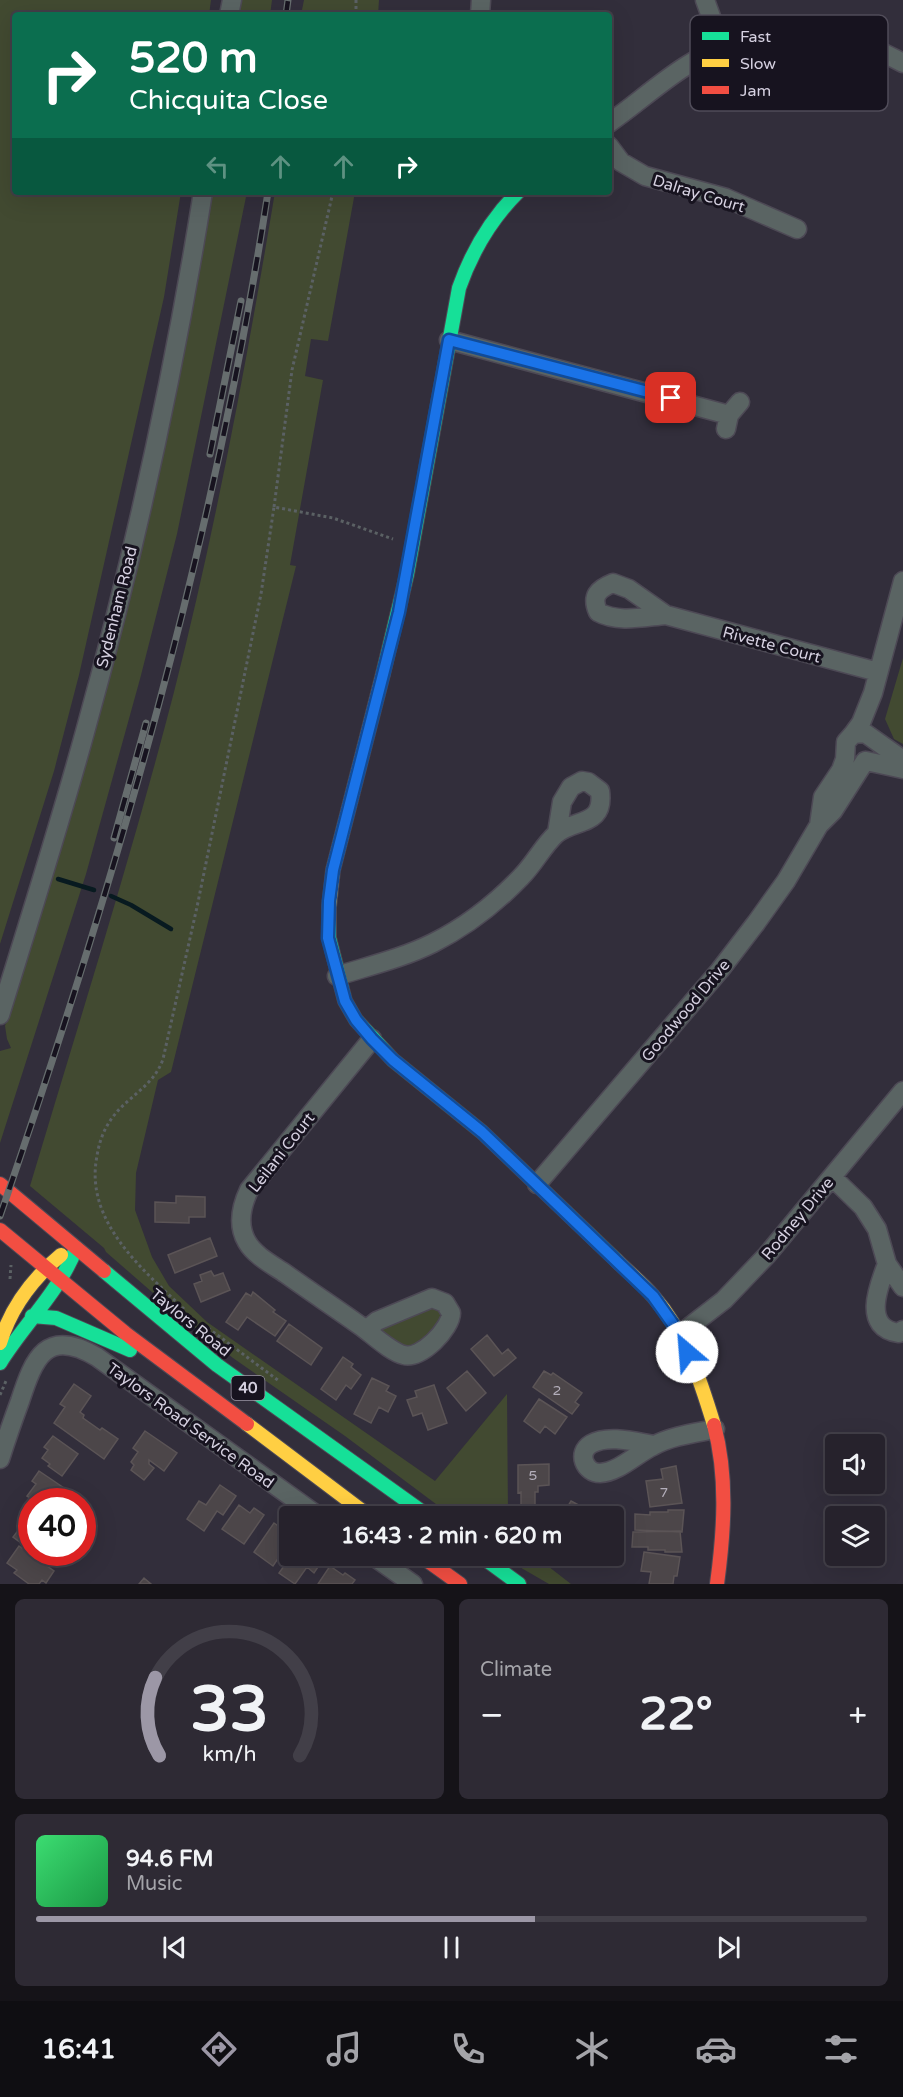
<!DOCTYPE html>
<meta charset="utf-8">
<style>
:root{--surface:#26222c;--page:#2e2a34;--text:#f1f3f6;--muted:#a4a4a9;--line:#423f48;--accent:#9c97a6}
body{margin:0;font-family:"Varela Round",sans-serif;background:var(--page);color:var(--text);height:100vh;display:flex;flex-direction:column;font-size:22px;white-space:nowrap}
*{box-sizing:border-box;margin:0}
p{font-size:20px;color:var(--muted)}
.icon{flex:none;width:33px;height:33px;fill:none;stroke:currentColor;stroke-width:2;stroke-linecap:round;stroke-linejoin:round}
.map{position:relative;height:1584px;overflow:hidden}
.details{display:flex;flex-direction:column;gap:15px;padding:15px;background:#151318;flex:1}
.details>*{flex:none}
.guide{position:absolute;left:12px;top:12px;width:600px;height:183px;border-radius:6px;box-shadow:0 6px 24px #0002,0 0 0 2px var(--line);background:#0b6e4f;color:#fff;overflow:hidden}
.controls{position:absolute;left:825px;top:1434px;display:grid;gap:12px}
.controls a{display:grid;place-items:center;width:60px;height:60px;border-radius:6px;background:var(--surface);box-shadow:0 6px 24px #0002,0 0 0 2px var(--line);font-size:30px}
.speed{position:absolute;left:18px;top:1488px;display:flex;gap:12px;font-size:30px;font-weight:700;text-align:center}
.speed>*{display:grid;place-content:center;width:78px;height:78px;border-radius:50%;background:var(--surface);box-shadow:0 6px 24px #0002,0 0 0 2px var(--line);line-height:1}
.speed .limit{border:9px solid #d22;background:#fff;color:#111}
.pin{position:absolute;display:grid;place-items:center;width:51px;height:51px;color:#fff;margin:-26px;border-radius:12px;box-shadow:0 3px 9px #0006}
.me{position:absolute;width:66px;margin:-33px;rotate:333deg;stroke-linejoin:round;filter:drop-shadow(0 0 4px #0008)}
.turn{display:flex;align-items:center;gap:21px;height:126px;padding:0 18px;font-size:27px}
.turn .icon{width:78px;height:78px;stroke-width:2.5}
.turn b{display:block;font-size:42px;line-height:51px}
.lanes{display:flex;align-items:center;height:57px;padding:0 18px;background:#0003;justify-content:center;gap:30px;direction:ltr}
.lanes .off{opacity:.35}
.big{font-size:45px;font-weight:700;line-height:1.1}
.details .tile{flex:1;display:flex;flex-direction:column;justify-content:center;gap:9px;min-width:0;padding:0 21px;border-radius:9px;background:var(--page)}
.details .dial{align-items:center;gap:0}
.dial svg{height:156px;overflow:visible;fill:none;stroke:var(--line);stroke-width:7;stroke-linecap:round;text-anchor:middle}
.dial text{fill:var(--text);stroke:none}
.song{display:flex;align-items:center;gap:18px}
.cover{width:72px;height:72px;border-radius:9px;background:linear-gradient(135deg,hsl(140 70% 55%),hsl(140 70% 35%))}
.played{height:6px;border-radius:3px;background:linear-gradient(90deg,var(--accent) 60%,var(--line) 60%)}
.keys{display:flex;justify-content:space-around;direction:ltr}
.heat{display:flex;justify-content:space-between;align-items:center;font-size:33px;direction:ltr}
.details .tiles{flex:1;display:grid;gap:15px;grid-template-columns:1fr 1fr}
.tile:last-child{grid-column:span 2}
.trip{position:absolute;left:279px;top:1506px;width:345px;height:60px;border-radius:6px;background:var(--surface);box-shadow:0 6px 24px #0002,0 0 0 2px var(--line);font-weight:700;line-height:60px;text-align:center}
.tabs{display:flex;height:96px;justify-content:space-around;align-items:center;background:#0f0e12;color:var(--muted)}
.tabs .icon{width:42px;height:42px}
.tabs .active{color:var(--accent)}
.tabs b{font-size:27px;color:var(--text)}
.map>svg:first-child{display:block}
</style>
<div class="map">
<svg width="903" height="1584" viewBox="0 0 903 1584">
<rect width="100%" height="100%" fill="#322e3b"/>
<path fill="#424a31" d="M 0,0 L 211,0 L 209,15 L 15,15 L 15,192 L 181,192 L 164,297 L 79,675 L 54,771 L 0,944 Z
M 238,0 L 272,0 L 270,15 L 236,15 Z
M 304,0 L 379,0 L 378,15 L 301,15 Z
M 208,192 L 247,192 L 177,534 L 140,679 L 86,874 L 0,1143 L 0,1051 L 11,1048 L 7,1039 L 5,1026 L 68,812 Z
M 275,192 L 355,192 L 328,341 L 311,339 L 305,376 L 323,380 L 290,565 L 296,566 L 171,1072 L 158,1080 L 136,1173 L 135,1210 L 152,1257 L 169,1286 L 207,1322 L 435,1481 L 507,1394 L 508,1516 L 452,1516 L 345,1436 L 233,1358 L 183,1319 L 106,1252 L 104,1248 L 30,1186 C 79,1022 131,858 174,692 C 216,527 247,360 275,192 Z
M 903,658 L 903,744 L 894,739 L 885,719 Z
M 430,1307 L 438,1309 L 441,1313 C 440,1327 416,1352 401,1346 C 394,1343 388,1336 382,1332 L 383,1327 Z
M 505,1556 L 535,1556 L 571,1584 L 549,1584 L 523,1569 Z"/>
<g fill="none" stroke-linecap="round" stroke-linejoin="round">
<path stroke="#081a20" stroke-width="4.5" d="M 58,879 L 94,890
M 111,896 L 131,905 L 171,929"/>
</g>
<path fill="#4c4649" stroke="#5b5456" stroke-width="1.5" d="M 176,1196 L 205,1197 L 205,1217 L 189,1217 L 189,1223 L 155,1222 L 155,1202 L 176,1203 Z
M 210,1238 L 217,1256 L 175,1273 L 168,1255 Z
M 211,1271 L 214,1276 L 223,1273 L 230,1290 L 201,1302 L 194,1284 L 202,1281 L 200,1275 Z
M 253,1292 L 275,1310 L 273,1312 L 286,1321 L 275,1336 L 247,1317 L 238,1330 L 226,1322 L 246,1293 L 251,1296 Z
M 289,1324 L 322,1348 L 311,1365 L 277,1341 Z
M 487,1335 L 502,1354 L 508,1349 L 516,1358 L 494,1376 L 471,1349 Z
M 343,1357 L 353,1364 L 351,1367 L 361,1375 L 351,1389 L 346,1385 L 336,1400 L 321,1389 Z
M 467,1371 L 486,1393 L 466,1411 L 447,1388 Z
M 544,1371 L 551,1375 L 553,1373 L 582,1393 L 575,1402 L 579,1405 L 572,1414 L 533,1387 Z
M 372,1378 L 389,1386 L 386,1391 L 396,1396 L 388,1412 L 379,1407 L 371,1423 L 354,1414 Z
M 74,1384 L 91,1396 L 80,1412 L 84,1415 L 83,1418 L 100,1430 L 102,1428 L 118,1439 L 104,1459 L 54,1423 L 65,1407 L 60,1404 Z
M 434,1385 L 447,1423 L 428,1430 L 422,1413 L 413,1416 L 407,1400 L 417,1397 L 415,1391 Z
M 539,1399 L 567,1417 L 555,1434 L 545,1426 L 540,1433 L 524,1421 Z
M 145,1431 L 177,1453 L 164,1471 L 149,1460 L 149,1464 L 154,1468 L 144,1480 L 131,1470 L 134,1465 L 131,1462 L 138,1452 L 133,1448 Z
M 53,1436 L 78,1454 L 62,1476 L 48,1466 L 50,1464 L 42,1458 L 48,1450 L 44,1447 Z
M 549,1464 L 549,1485 L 538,1486 L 538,1492 L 535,1492 L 535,1505 L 521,1506 L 521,1492 L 518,1493 L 518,1465 Z
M 676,1466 L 682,1503 L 650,1507 L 646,1481 L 663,1479 L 661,1469 Z
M 39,1471 L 67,1490 L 66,1492 L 73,1498 L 70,1502 L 36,1502 L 27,1496 L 36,1484 L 32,1481 Z
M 220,1485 L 236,1496 L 223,1515 L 217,1511 L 204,1531 L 187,1519 L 199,1501 L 206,1505 Z
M 571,1501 L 590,1511 L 587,1516 L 562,1516 Z
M 239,1505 L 250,1513 L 254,1508 L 264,1515 L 244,1544 L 222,1529 Z
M 668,1510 L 684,1510 L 682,1532 L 635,1530 L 635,1514 L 650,1515 L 650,1512 L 668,1512 Z
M 32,1520 L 32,1551 L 13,1537 L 20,1528 L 24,1531 Z
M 274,1523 L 290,1534 L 290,1541 L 273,1566 L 254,1552 Z
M 680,1531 L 682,1552 L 665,1552 L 665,1550 L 648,1550 L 648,1547 L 632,1547 L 633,1532 Z
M 19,1546 L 54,1571 L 46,1583 L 42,1580 L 39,1584 L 29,1584 L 14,1573 L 17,1570 L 7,1563 Z
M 34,1552 L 53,1552 L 46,1561 Z
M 644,1552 L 680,1557 L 677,1576 L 674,1576 L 673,1584 L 649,1584 L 651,1572 L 641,1571 Z
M 291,1556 L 320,1556 L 324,1558 L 314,1573 L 307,1567 L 295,1584 L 279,1573 Z
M 587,1556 L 605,1556 L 602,1562 Z
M 330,1566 L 343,1575 L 345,1573 L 355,1580 L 352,1584 L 318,1584 Z
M 144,1578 L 151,1584 L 139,1584 Z"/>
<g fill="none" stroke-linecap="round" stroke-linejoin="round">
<g stroke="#4d4955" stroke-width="21">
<path id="street" d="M 705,0 L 722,47
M 229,15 L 232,0
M 480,15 L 481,0
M 609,123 C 635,105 659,83 686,66 C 755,21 833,24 903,63
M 609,146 L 621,162 L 645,176 L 726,198 L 797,229
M 449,340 L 729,415
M 726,429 L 729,415 L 740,402
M 666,615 C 643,617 618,623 598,612 C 591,596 598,589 613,583 L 629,589 L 666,615 L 878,672
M 853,734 L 861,723 L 873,693 L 903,581
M 866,761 L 903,769
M 819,825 L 823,797 L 841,770 L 845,759 L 846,742 L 853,734 L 865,733 L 903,760
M 337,976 C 369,966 403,958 433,943 C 465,927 496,903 521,877 C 534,864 543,846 556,834 C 575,818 605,827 600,791 L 588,782 L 582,781 L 571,787 L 562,802 L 557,833
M 0,1015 C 29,921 59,827 85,732 C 134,555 174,374 203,192
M 832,1177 L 863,1207 L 877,1229 L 887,1264 L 903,1287
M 537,1184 L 720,970 L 756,923 L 786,881 L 819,825 L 833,811 L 865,761
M 887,1264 C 879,1285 861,1328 899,1333 L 903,1330
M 366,1330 L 377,1321 L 432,1298 L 445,1303 L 451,1313 C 451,1328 421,1360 404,1355 C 391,1352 373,1335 362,1327 C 337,1309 311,1292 286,1274 C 273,1265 255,1256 247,1242 C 237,1225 241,1207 249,1190 L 372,1039
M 680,1334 L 724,1300 L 767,1255 L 903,1091
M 654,1445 C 636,1442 608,1434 591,1444 C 576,1453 585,1473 600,1473 C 619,1472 636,1454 653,1446 C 671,1436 695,1433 715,1429
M 0,1459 C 6,1440 13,1420 20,1401 C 34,1358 46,1327 97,1357 L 318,1516
M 373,1556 L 413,1584"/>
</g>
<g stroke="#4d4955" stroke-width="16">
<path id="fast" d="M 383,674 L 407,574 L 459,288 C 472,251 490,220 518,192
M 329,907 L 329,938 L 345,1001 L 356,1020 L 393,1060 L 482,1132 L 616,1260
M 104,1271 L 217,1365 L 428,1516
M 32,1316 L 56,1318 L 130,1350
M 0,1363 C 24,1324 60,1291 76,1248
M 481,1556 L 519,1584"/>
</g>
<g stroke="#4d4955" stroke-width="16">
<path id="slow" d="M 329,907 L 333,870 L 383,674
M 616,1260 C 628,1272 642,1283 653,1296 C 685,1332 700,1379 714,1425
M 0,1343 C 11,1307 32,1279 61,1255
M 247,1424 L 369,1516"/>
</g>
<g stroke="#4d4955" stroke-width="16">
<path id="jam" d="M 0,1184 L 104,1271
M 0,1230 L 125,1333 L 247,1424
M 714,1425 C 728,1477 724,1532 717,1584
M 421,1556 L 460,1584"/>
</g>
<path stroke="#5b6164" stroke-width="3" stroke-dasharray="3 3" stroke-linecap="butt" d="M 356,15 L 356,0
M 274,507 L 292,370 L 333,192
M 10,1279 L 11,1265
M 184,1309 C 142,1269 84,1221 97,1156 C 99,1142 104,1129 112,1118 C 128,1096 154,1086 163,1059 L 197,907 L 261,594 L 274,507 L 333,518 L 393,539
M 208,1328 L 279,1381
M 0,1395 L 6,1381"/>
<use href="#street" stroke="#5a6463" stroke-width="18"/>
<use href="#fast" stroke="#16e098" stroke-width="14"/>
<use href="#slow" stroke="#ffcf43" stroke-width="14"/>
<use href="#jam" stroke="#f24e42" stroke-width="14"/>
<g stroke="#666d6e" stroke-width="7">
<path id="rail" d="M 286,15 L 288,0
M 210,454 L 241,301
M 114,838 L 146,723
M 0,1216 C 116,881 214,543 268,192"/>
</g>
<use href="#rail" stroke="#17131f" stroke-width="4.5" stroke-dasharray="14" stroke-linecap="butt"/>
</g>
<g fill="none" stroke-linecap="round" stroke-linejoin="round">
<g stroke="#114b97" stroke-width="15">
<path id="route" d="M 671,398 L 449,340 L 399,612 L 333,870 L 329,901 L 328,938 L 345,1001 L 356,1020 L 372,1039 L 393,1060 L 482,1132 L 653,1296 L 680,1334 L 687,1352"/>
</g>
<use href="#route" stroke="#1a73e8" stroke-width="10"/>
</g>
<g text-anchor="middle" stroke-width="6" stroke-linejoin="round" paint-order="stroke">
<g font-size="14" fill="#b3aeba">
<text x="557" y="1395">2</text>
<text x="533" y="1480">5</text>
<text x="664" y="1497">7</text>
</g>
<rect fill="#17131f" stroke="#9c97a6" stroke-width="1.5" x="231.5" y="1376" width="33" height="24" rx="4.5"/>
<g font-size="15" font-weight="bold" fill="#d5d0e0">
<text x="248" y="1393">40</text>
</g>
<g font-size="16" fill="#d5d0e0" stroke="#17131f">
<text transform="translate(699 193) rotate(17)" y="6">Dalray Court</text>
<text transform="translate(116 607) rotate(-76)" y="6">Sydenham Road</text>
<text transform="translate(772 644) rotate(15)" y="6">Rivette Court</text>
<text transform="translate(685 1010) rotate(-50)" y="6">Goodwood Drive</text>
<text transform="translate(281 1152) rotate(-52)" y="6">Leilani Court</text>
<text transform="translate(797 1218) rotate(-50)" y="6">Rodney Drive</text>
<text transform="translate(191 1322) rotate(39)" y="6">Taylors Road</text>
<text transform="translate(191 1425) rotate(36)" y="6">Taylors Road Service Road</text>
</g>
</g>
<rect x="690" y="15" width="198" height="96" rx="9" fill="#17131f" stroke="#504c59" stroke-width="1.5"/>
<rect x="702" y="32" width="27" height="8" fill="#16e098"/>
<rect x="702" y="59" width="27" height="8" fill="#ffcf43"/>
<rect x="702" y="86" width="27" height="8" fill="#f24e42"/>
<g font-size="16" fill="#d5d0e0">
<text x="740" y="42">Fast</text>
<text x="740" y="69">Slow</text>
<text x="740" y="96">Jam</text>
</g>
</svg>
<div class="controls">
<a><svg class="icon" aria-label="sound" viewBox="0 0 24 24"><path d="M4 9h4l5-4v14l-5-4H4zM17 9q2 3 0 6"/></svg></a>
<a><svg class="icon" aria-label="layers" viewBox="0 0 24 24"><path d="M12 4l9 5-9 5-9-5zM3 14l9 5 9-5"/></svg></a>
</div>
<div class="speed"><div class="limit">40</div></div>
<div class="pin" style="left:671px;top:398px;background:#d93025"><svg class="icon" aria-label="arrive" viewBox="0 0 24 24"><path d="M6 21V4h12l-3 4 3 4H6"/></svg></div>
<svg class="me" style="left:687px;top:1352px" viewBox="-20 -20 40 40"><circle r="19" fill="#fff"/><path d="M0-13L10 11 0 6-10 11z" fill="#1a73e8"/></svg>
<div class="trip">16:43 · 2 min · 620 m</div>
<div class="guide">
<div class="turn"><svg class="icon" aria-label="right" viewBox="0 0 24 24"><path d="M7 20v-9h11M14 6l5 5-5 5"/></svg><div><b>520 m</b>Chicquita Close</div></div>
<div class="lanes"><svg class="icon off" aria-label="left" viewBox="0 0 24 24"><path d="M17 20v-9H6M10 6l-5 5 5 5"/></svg><svg class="icon off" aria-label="ahead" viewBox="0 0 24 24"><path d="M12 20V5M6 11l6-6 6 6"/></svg><svg class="icon off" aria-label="ahead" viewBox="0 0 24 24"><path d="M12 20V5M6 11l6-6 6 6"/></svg><svg class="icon" aria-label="right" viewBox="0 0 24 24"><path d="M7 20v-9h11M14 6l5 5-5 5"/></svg></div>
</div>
</div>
<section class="details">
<div class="tiles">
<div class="tile dial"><svg viewBox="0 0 100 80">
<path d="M14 69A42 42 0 1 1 86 69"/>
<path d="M14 69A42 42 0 0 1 12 29" stroke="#9c97a6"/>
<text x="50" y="56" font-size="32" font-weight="700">33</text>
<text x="50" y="72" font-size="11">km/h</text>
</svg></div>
<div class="tile"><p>Climate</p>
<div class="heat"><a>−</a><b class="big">22°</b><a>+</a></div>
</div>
<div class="tile">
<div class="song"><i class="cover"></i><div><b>94.6 FM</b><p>Music</p></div></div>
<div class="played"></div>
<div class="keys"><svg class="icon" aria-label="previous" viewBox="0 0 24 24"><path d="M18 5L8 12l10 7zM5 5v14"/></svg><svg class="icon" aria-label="pause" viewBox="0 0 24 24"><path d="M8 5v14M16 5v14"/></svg><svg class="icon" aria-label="next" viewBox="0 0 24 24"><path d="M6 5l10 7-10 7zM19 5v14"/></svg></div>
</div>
</div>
</section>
<nav class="tabs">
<b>16:41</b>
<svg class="icon active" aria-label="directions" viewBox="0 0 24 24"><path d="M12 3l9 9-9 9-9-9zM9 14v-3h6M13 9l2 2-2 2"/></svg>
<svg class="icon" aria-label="music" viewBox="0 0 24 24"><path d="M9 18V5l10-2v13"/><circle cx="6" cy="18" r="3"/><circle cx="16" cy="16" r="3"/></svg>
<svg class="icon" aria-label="phone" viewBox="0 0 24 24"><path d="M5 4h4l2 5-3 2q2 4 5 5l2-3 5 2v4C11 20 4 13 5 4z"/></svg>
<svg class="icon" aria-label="climate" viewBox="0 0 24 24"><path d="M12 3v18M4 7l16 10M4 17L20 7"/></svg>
<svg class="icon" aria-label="car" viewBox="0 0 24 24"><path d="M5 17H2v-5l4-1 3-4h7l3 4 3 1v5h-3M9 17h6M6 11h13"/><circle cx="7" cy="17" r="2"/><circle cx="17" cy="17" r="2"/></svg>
<svg class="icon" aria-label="filters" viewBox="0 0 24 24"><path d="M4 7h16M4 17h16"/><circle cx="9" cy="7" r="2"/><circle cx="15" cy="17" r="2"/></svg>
</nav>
